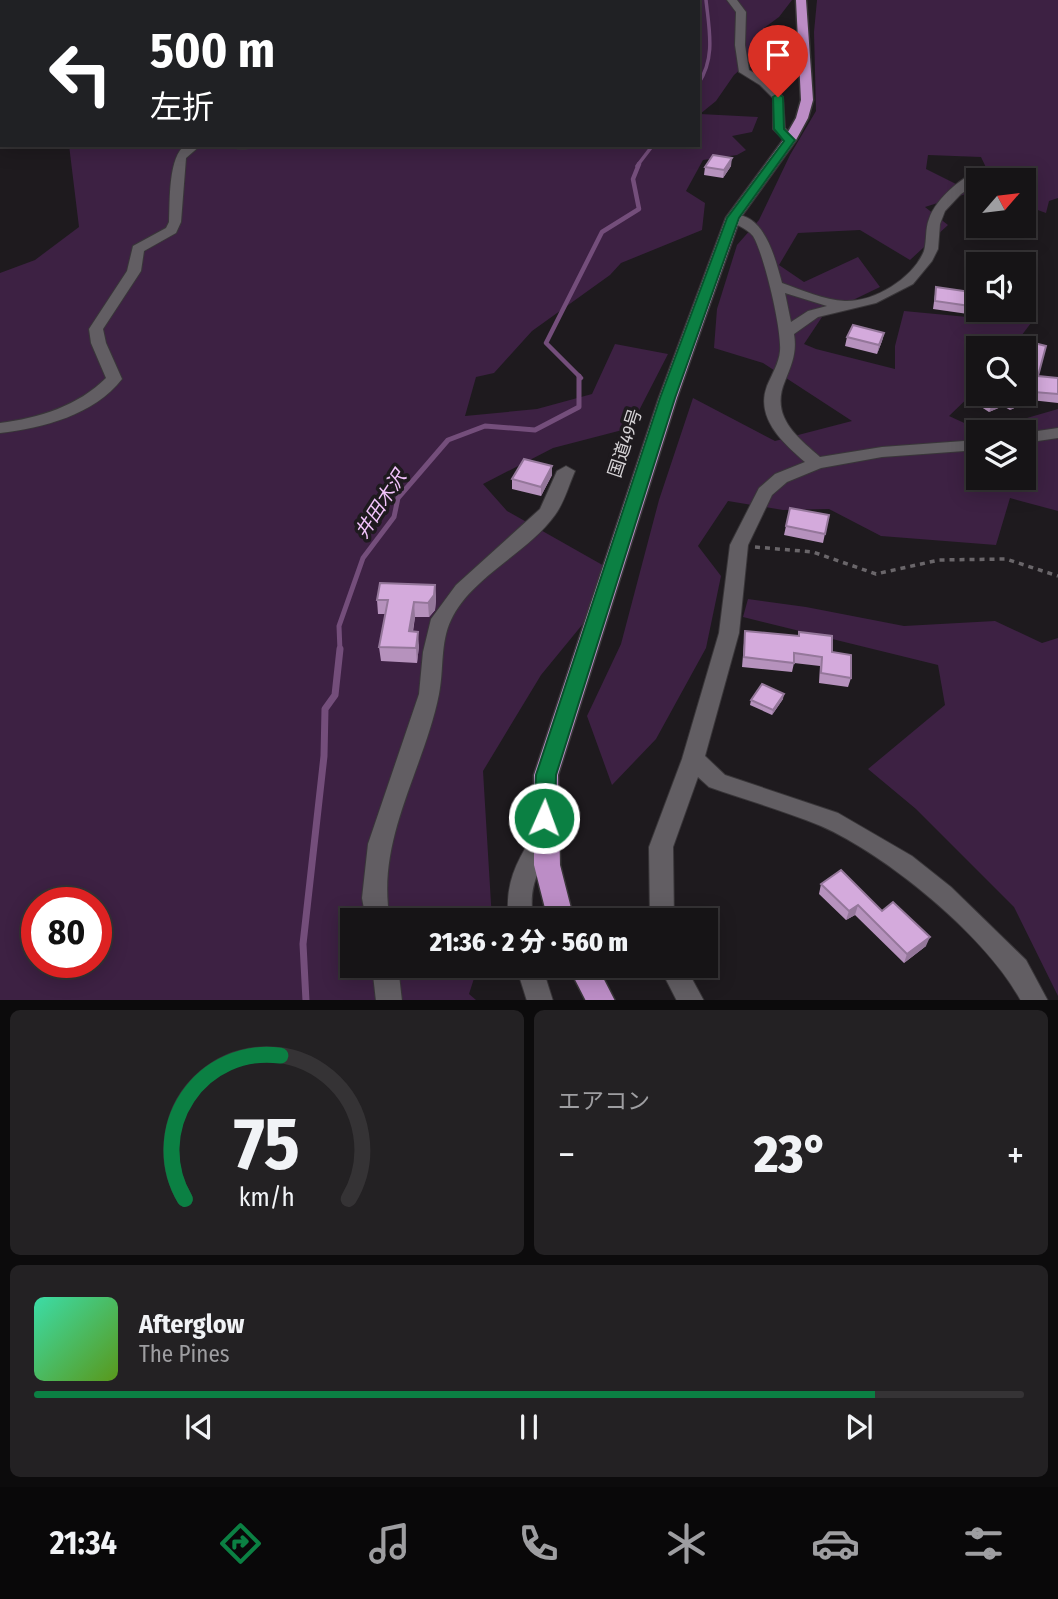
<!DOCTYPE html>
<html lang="ja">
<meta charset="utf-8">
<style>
:root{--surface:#161416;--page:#232123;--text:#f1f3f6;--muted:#9e9ea1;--line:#353335;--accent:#0b8043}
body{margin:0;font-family:"Fira Sans Condensed","Noto Sans JP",sans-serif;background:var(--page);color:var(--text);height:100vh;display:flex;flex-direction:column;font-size:26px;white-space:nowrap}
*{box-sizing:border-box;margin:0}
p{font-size:23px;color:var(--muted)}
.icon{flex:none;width:38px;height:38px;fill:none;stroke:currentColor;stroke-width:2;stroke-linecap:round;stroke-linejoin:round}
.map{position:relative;height:1000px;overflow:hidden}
.drawer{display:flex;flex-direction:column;gap:10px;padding:10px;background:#0c0b0c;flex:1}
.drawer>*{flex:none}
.banner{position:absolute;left:0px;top:0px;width:700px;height:147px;box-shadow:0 4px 18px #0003,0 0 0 2px var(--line);background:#202124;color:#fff;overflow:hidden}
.needle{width:46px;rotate:62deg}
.tools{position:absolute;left:966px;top:168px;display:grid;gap:14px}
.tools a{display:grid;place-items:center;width:70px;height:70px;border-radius:0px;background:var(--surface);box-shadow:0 4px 18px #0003,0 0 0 2px var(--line);font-size:35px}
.speed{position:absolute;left:21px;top:887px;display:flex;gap:14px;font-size:35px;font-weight:700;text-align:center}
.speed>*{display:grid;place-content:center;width:91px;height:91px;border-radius:50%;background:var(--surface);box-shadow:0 4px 18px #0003,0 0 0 2px var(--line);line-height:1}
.speed .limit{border:10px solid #d22;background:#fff;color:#111}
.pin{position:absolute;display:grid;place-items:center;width:60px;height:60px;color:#fff;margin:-72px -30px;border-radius:50% 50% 50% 0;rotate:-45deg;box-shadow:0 0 7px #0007}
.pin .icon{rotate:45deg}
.me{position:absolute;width:77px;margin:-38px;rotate:2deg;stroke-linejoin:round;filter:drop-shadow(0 0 5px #0008)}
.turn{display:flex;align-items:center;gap:24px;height:147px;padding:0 35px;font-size:32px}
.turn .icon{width:91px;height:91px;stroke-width:2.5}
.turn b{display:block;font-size:49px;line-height:60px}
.big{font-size:52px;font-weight:800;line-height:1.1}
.drawer .tile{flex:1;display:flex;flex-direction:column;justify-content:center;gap:10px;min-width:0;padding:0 24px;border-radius:10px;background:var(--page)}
.drawer .dial{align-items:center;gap:0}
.dial svg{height:182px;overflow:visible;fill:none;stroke:var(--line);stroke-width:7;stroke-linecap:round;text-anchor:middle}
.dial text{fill:var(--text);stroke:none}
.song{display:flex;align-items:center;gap:21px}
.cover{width:84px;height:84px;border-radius:10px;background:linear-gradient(135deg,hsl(160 70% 55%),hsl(90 70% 35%))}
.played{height:7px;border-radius:4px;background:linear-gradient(90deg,var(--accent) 85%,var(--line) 85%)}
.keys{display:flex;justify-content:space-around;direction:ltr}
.heat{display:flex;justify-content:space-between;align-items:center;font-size:38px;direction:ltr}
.drawer .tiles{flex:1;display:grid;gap:10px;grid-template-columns:1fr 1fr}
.tile:last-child{grid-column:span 2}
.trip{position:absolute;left:340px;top:908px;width:378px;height:70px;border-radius:0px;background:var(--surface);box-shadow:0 4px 18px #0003,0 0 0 2px var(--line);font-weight:800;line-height:70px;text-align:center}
.menu{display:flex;height:112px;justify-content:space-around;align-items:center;background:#090809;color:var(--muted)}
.menu .icon{width:49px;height:49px}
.menu .selected{color:var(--accent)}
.menu b{font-size:32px;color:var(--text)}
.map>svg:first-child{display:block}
</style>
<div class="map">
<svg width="1058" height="1001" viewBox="0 0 1058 1001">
<rect width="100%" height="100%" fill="#1e1a1e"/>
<path fill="#3d2143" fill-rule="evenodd" d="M 104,0 L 792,0 L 779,17 L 764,28 L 769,44 L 734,75 L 716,101 L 700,114 L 758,117 L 752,132 L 732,136 L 746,150 L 737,155 L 703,160 L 686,191 L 705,203 L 702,230 L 621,263 L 610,275 L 532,331 L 494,373 L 476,377 L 465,416 L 537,409 L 592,394 L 615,344 L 668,354 L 630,428 L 553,448 L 483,484 L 507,511 L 606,567 L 591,614 L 541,675 L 483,771 L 492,920 L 352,920 L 352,966 L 478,966 L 469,994 L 476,1000 L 0,1001 L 0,273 L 35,260 L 79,227 L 69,145 L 698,145 L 698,2 ZM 37,903 L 96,903 L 96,962 L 37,962 Z
M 817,0 L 1058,0 L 1058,198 L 1049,201 L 1046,213 L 1024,205 L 1024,180 L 992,180 L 981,157 L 928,155 L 926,169 L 972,192 L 925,207 L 948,225 L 910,260 L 860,230 L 798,233 L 779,265 L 804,282 L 858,257 L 880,287 L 824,314 L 804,344 L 816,349 L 895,369 L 895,346 L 904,311 L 1031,323 L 1012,348 L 978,348 L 978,388 L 949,416 L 984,432 L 978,432 L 978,478 L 1024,478 L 1024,432 L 996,432 L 1020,420 L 1058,409 L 1058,511 L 1010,498 L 996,545 L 881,536 L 829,509 L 783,510 L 728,501 L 698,546 L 721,576 L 706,648 L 656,739 L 612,785 L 587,716 L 621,644 L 659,500 L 693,398 L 775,441 L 852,421 L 763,363 L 714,348 L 717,309 L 737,245 L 759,220 L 790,155 L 816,111 L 814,32 Z
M 748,599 L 806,607 L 904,626 L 995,621 L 1042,643 L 1058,638 L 1058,996 L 1014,907 L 916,809 L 868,769 L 945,705 L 938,665 L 743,617 Z"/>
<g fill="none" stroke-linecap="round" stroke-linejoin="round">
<path stroke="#744e7b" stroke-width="3.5" d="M 698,84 C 716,58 709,29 706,0
M 637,166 L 653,145"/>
<path stroke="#744e7b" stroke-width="4.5" d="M 581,378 L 546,343 L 602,232 L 639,209 L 633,179 L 639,164"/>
<path stroke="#744e7b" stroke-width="5" d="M 340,651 L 339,626 L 363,558 L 394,517 L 398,498 L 448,440 L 485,426 L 535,430 L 579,407 L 579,376"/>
<path stroke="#744e7b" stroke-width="7" d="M 306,1001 L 303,944 L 324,756 L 325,709 L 335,695 L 340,649"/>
<g stroke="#393639" stroke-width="2">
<path id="service" d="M 2,15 L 2,21 L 0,22 L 0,16 Z"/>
</g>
<g stroke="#393639" stroke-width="2">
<path id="minor" d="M 434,0 L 450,0 L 452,2 L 436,2 Z
M 727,0 L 737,0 L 746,12 L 745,45 L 749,70 L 768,81 L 783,97 L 785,128 L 796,140 L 794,142 L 786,142 L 773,129 L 773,98 L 760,85 L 739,72 L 735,45 L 736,12 Z
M 186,145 L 201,145 L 186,158 L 181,222 L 176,233 L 144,251 L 141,271 L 103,329 L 106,343 L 122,379 C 94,415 43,428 0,433 L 0,423 C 39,418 78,406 106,378 L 91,343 L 89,329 L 127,271 L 133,246 L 166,228 L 169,222 C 170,202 168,155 186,145 Z
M 229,145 L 256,145 C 250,150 235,150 229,145 Z
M 984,168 L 990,172 L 988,175 L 961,194 L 945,211 L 940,224 L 938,249 L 932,261 L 913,284 L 876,303 L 818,317 L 794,334 C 797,352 792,364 785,381 C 770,416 796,436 820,457 L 882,447 L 978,440 L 978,450 L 882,457 L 821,468 L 787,482 L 772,495 L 748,545 L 739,633 L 705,756 L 725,775 L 838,813 L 912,856 L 951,887 L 1026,960 L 1048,1001 L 1021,1001 C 987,937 887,855 821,826 C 785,811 746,800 709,787 L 698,777 L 673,847 L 674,920 L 650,920 L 649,847 L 682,759 L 719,633 L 730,545 L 759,488 L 775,474 L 805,462 C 783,443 755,418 767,386 C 772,374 779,363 780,351 C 782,330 764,254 753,236 C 746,227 734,225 727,218 L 728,215 C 764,209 775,258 782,283 C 802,290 824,300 845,301 C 875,302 913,278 924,251 C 927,240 925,229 929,219 C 936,198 964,175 984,168 ZM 785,293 L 827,306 L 808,311 L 791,322 Z
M 1058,428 L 1058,438 L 1024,443 L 1024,433 Z
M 566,466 L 575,471 C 569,485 564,503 555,515 C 528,553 471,577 451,620 C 440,643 444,670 439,694 C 424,770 375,840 390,920 L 366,920 L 362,898 L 368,844 L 419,694 L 423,652 L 431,619 L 456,585 L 540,509 L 557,471 Z
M 543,830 L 551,833 L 555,840 C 539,871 528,883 533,920 L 509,920 C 504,886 516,861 535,833 Z
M 372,966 L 398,966 L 402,1001 L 376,1001 Z
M 516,966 L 542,966 L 553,1001 L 527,1001 Z
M 659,966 L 685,966 L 704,1001 L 677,1001 Z"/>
</g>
<g stroke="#393639" stroke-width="3">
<path id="trunk" d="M 796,0 L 806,0 L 813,100 L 808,118 L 796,140 L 740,218 L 677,398 L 558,775 L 560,865 L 574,920 L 548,920 L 534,865 L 534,775 L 659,398 L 726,218 L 784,139 L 796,118 L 801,100 Z
M 568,966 L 597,966 L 615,1001 L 586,1001 Z"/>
</g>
<path stroke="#6a666a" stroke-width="3.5" stroke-dasharray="5 5" stroke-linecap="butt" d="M 755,547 L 813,552 L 876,574 L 939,560 L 1006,559 L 1058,576"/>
<use href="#service" fill="#625e63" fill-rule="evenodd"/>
<use href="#minor" fill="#625e63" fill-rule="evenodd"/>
<use href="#trunk" fill="#bc8dc6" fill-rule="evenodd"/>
</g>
<path fill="#b692bd" d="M 731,166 L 723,178 L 704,175 L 705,167 Z
M 936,287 L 977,307 L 975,315 L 933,309 Z
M 884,333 L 882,341 L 877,354 L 845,346 L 847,337 Z
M 1038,376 L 1058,378 L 1058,403 L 1031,400 L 1010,410 L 1003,406 L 989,412 L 975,403 L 978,395 Z
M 552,475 L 541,496 L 512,489 L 512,479 Z
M 829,515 L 823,543 L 784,535 L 786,526 Z
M 435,585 L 436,599 L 435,610 L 429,617 L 415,617 L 413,632 L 419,646 L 417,663 L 381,661 L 379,647 L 385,614 L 378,614 L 377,600 Z
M 745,631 L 798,636 L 799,632 L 832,652 L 851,678 L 848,687 L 819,683 L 820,666 L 794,663 L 792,672 L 742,667 Z
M 783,699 L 772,715 L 750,705 L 751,700 Z
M 821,884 L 882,911 L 926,946 L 904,963 L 855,915 L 846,920 L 819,894 Z"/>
<path fill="#94779a" d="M 732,158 L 731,166 L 723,178 L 724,170 Z
M 884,333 L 882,341 L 877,354 L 879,345 Z
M 1034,392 L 1031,400 L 1010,410 L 1012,401 Z
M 1006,397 L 1003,406 L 989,412 L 992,404 Z
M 552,466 L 552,475 L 541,496 L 541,487 Z
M 435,585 L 436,599 L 435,610 L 429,617 L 428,603 Z
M 414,602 L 415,617 L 410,646 L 409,631 Z
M 418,632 L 419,646 L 417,663 L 416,648 Z
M 784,694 L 783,699 L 772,715 L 773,710 Z
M 858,905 L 855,915 L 846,920 L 849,911 Z
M 930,937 L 926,946 L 904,963 L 907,954 Z"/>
<path fill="#d4aadc" stroke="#94779a" stroke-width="2" d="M 713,155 L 732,158 L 724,170 L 705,167 Z
M 936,287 L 978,293 L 977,307 L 935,301 Z
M 853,325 L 884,333 L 879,345 L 847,337 Z
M 1030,342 L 1046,346 L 1038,376 L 1058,378 L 1058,394 L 1034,392 L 1012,401 L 1006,397 L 992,404 L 978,395 L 980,394 L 1024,394 L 1024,364 Z
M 524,459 L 552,466 L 541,487 L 512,479 Z
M 790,508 L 829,515 L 825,534 L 786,526 Z
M 380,583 L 435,585 L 434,595 L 428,603 L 414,602 L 409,631 L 418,632 L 416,648 L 379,647 L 388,600 L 377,600 Z
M 745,631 L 799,636 L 799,632 L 832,636 L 832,652 L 851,655 L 851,678 L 821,673 L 822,657 L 794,653 L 794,663 L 744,657 Z
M 762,684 L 784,694 L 773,710 L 751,700 Z
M 841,870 L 882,911 L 893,902 L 930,937 L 907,954 L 858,905 L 849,911 L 821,884 Z"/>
<path fill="#0b8043" stroke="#07532c" stroke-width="2" d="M 778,94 L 783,97 L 784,129 L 795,140 L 739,218 L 675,398 L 556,775 L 555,818 L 552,824 L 544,827 L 537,824 L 534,818 L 536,775 L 660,398 L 727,218 L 784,141 L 774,129 L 773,97 Z"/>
<g text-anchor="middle" stroke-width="7" stroke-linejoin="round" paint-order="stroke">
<g font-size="18" fill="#d6d3d6" stroke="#1e1a1e">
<text transform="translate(625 443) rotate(-72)" y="6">国道49号</text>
</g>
<g font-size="19" font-style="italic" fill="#f3c4fc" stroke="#1e1a1e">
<text transform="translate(380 504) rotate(-57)" y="7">井田木沢</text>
</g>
</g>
</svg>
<div class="tools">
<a><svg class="needle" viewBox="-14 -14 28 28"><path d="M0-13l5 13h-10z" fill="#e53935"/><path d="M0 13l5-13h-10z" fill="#9e9ea1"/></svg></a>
<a><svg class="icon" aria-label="sound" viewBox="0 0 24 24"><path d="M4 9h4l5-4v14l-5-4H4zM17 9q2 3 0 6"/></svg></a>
<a><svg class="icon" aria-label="search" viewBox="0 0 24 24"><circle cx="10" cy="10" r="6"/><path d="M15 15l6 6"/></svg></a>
<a><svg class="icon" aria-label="layers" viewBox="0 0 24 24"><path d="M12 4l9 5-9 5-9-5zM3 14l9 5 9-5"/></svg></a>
</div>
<div class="speed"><div class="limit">80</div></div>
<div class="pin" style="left:778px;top:97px;background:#d93025"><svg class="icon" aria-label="arrive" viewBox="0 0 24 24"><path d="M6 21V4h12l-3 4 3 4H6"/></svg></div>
<svg class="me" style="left:544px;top:818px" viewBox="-20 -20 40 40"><circle r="17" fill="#0b8043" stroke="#fff" stroke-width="3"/><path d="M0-11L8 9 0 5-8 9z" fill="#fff"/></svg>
<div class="trip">21:36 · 2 分 · 560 m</div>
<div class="banner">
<div class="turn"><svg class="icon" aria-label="left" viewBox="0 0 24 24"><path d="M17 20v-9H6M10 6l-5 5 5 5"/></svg><div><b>500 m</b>左折</div></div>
</div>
</div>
<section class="drawer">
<div class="tiles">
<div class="tile dial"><svg viewBox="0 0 100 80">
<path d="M14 69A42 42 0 1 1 86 69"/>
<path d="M14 69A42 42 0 0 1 56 6" stroke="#0b8043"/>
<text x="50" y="56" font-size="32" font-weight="700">75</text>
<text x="50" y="72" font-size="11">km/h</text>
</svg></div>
<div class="tile"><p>エアコン</p>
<div class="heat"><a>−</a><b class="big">23°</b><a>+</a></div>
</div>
<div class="tile">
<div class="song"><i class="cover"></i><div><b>Afterglow</b><p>The Pines</p></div></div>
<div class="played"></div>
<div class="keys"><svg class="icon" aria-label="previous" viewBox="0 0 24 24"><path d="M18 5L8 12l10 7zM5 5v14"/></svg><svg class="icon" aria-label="pause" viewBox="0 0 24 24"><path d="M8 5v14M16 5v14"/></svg><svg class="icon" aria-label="next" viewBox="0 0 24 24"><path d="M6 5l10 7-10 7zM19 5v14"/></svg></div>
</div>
</div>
</section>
<nav class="menu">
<b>21:34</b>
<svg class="icon selected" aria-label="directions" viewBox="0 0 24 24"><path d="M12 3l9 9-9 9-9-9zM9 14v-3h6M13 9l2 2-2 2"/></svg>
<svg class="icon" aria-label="music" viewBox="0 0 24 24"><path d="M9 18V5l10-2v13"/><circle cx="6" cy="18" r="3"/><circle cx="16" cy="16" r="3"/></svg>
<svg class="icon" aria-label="phone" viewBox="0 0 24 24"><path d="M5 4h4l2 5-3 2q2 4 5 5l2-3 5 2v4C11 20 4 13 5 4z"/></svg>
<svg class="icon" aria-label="climate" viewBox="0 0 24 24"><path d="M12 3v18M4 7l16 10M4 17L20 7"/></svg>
<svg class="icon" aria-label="car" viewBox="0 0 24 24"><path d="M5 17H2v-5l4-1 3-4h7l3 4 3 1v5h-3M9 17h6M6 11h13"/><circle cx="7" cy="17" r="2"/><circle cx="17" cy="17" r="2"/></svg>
<svg class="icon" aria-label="filters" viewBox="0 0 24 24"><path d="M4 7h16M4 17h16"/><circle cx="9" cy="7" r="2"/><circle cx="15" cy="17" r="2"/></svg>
</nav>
